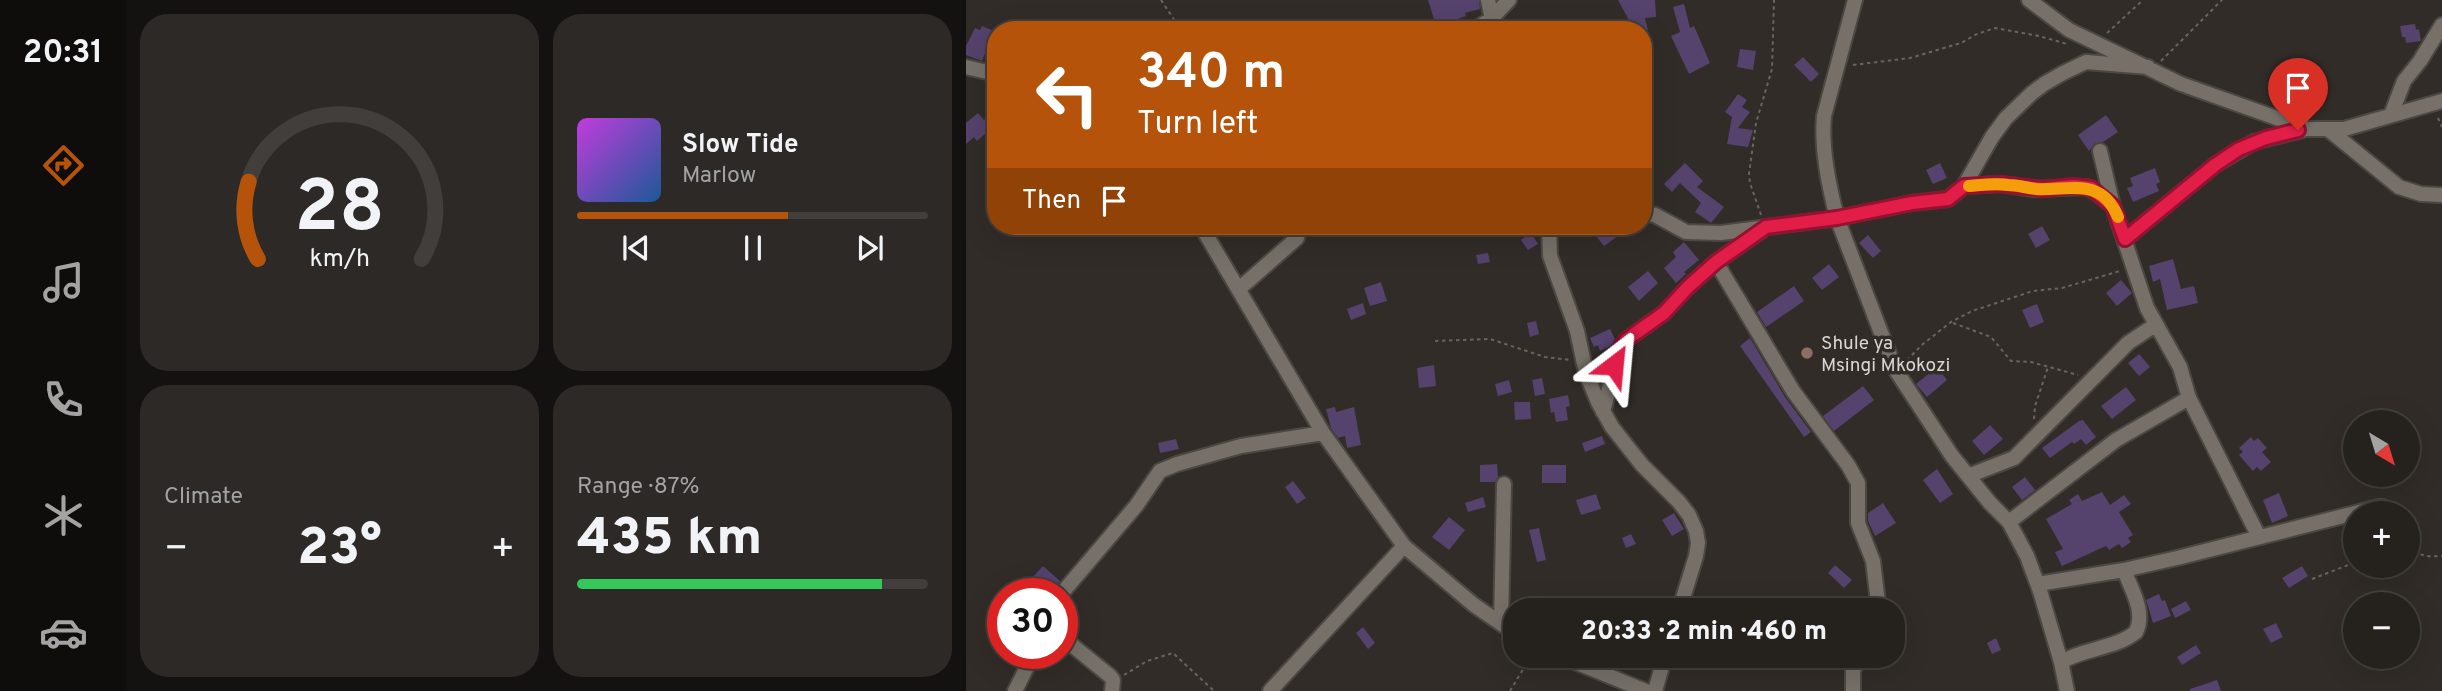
<!DOCTYPE html>
<meta charset="utf-8">
<style>
:root{--surface:#25211d;--page:#2d2926;--text:#f1f3f6;--muted:#a3a3a4;--line:#423e3b;--accent:#b45309}
body{margin:0;font-family:Overpass,sans-serif;background:var(--page);color:var(--text);height:100vh;display:flex;flex-direction:column;font-size:26px;white-space:nowrap}
*{box-sizing:border-box;margin:0}
p{font-size:23px;color:var(--muted)}
.icon{flex:none;width:38px;height:38px;fill:none;stroke:currentColor;stroke-width:2;stroke-linecap:round;stroke-linejoin:round}
.map{position:relative;flex:1;overflow:hidden}
.details{display:flex;flex-direction:column;gap:14px;padding:14px;background:#141210;width:840px}
.details>*{flex:none}
.banner{position:absolute;left:21px;top:21px;width:665px;height:214px;border-radius:28px;box-shadow:0 7px 28px #0002,0 0 0 2px var(--line);background:#b45309;color:#fff;overflow:hidden}
.needle{width:46px;rotate:142deg}
.buttons{position:absolute;left:1377px;top:410px;display:grid;gap:14px}
.buttons a{display:grid;place-items:center;width:77px;height:77px;border-radius:50%;background:var(--surface);box-shadow:0 7px 28px #0002,0 0 0 2px var(--line);font-size:35px}
.speed{position:absolute;left:21px;top:578px;display:flex;gap:14px;font-size:35px;font-weight:700;text-align:center}
.speed>*{display:grid;place-content:center;width:91px;height:91px;border-radius:50%;background:var(--surface);box-shadow:0 7px 28px #0002,0 0 0 2px var(--line);line-height:1}
.speed .limit{border:10px solid #d22;background:#fff;color:#111}
.pin{position:absolute;display:grid;place-items:center;width:60px;height:60px;color:#fff;margin:-72px -30px;border-radius:50% 50% 50% 0;rotate:-45deg;box-shadow:0 0 7px #0007}
.pin .icon{rotate:45deg}
.me{position:absolute;width:77px;margin:-38px;rotate:29deg;stroke-linejoin:round;filter:drop-shadow(0 0 5px #0008)}
.turn{display:flex;align-items:center;gap:24px;height:147px;padding:0 35px;font-size:32px}
.turn .icon{width:91px;height:91px;stroke-width:2.5}
.turn b{display:block;font-size:49px;line-height:60px}
.then{display:flex;align-items:center;height:66px;padding:0 35px;background:#0003;gap:14px;font-size:26px}
.big{font-size:52px;font-weight:800;line-height:1.1}
.details .widget{flex:1;display:flex;flex-direction:column;justify-content:center;gap:10px;min-width:0;padding:0 24px;border-radius:28px;background:var(--page)}
.details .dial{align-items:center;gap:0}
.dial svg{height:182px;overflow:visible;fill:none;stroke:var(--line);stroke-width:7;stroke-linecap:round;text-anchor:middle}
.dial text{fill:var(--text);stroke:none}
.song{display:flex;align-items:center;gap:21px}
.cover{width:84px;height:84px;border-radius:10px;background:linear-gradient(135deg,hsl(290 70% 55%),hsl(210 70% 35%))}
.played{height:7px;border-radius:4px;background:linear-gradient(90deg,var(--accent) 60%,var(--line) 60%)}
.keys{display:flex;justify-content:space-around;direction:ltr}
.heat{display:flex;justify-content:space-between;align-items:center;font-size:38px;direction:ltr}
.charge{height:10px;border-radius:5px;background:linear-gradient(90deg,#34c759 87%,var(--line) 0)}
.details .tiles{flex:1;display:grid;gap:14px;grid-template-columns:repeat(2,1fr)}
.trip{position:absolute;left:537px;top:598px;width:402px;height:70px;border-radius:28px;background:var(--surface);box-shadow:0 7px 28px #0002,0 0 0 2px var(--line);font-weight:800;line-height:70px;text-align:center}
main{display:flex;flex:1;min-height:0}
.dock{display:flex;flex-direction:column;width:126px;justify-content:space-around;align-items:center;background:#0f0d0c;color:var(--muted)}
.dock .icon{width:49px;height:49px}
.dock .active{color:var(--accent)}
.dock b{font-size:32px;color:var(--text)}
.map>svg:first-child{display:block}
</style>
<main>
<nav class="dock">
<b>20:31</b>
<svg class="icon active" aria-label="directions" viewBox="0 0 24 24"><path d="M12 3l9 9-9 9-9-9zM9 14v-3h6M13 9l2 2-2 2"/></svg>
<svg class="icon" aria-label="music" viewBox="0 0 24 24"><path d="M9 18V5l10-2v13"/><circle cx="6" cy="18" r="3"/><circle cx="16" cy="16" r="3"/></svg>
<svg class="icon" aria-label="phone" viewBox="0 0 24 24"><path d="M5 4h4l2 5-3 2q2 4 5 5l2-3 5 2v4C11 20 4 13 5 4z"/></svg>
<svg class="icon" aria-label="climate" viewBox="0 0 24 24"><path d="M12 3v18M4 7l16 10M4 17L20 7"/></svg>
<svg class="icon" aria-label="car" viewBox="0 0 24 24"><path d="M5 17H2v-5l4-1 3-4h7l3 4 3 1v5h-3M9 17h6M6 11h13"/><circle cx="7" cy="17" r="2"/><circle cx="17" cy="17" r="2"/></svg>
</nav>
<section class="details">
<div class="tiles">
<div class="widget dial"><svg viewBox="0 0 100 80">
<path d="M14 69A42 42 0 1 1 86 69"/>
<path d="M14 69A42 42 0 0 1 10 35" stroke="#b45309"/>
<text x="50" y="56" font-size="32" font-weight="700">28</text>
<text x="50" y="72" font-size="11">km/h</text>
</svg></div>
<div class="widget">
<div class="song"><i class="cover"></i><div><b>Slow Tide</b><p>Marlow</p></div></div>
<div class="played"></div>
<div class="keys"><svg class="icon" aria-label="previous" viewBox="0 0 24 24"><path d="M18 5L8 12l10 7zM5 5v14"/></svg><svg class="icon" aria-label="pause" viewBox="0 0 24 24"><path d="M8 5v14M16 5v14"/></svg><svg class="icon" aria-label="next" viewBox="0 0 24 24"><path d="M6 5l10 7-10 7zM19 5v14"/></svg></div>
</div>
<div class="widget"><p>Climate</p>
<div class="heat"><a>−</a><b class="big">23°</b><a>+</a></div>
</div>
<div class="widget"><p>Range · 87%</p><b class="big">435 km</b><div class="charge"></div></div>
</div>
</section>
<div class="map">
<svg width="1476" height="691" viewBox="0 0 1476 691">
<rect width="100%" height="100%" fill="#312c27"/>
<path fill="#55426d" d="M 462,0 L 513,0 L 514,9 L 499,13 L 500,16 L 470,26 Z
M 652,0 L 689,0 L 690,17 L 679,18 L 682,30 L 645,30 L 664,22 Z
M 718,4 L 724,28 L 728,26 L 744,63 L 723,74 L 705,36 L 714,32 L 707,7 Z
M 426,19 L 430,30 L 400,30 Z
M 1449,24 L 1450,30 L 1453,29 L 1455,41 L 1440,43 L 1439,37 L 1436,37 L 1434,26 Z
M 16,26 L 28,31 L 16,61 L 0,55 L 0,46 L 9,28 L 14,30 Z
M 774,49 L 790,51 L 787,70 L 771,67 Z
M 837,57 L 853,74 L 845,82 L 828,65 Z
M 772,94 L 781,100 L 776,107 L 784,112 L 772,128 L 787,130 L 782,147 L 761,144 L 766,117 L 759,112 Z
M 12,113 L 18,120 L 22,116 L 29,125 L 11,141 L 8,137 L 0,144 L 0,123 Z
M 1140,115 L 1152,132 L 1137,142 L 1128,144 L 1123,151 L 1112,135 Z
M 719,163 L 737,181 L 731,187 L 758,207 L 745,223 L 729,212 L 735,203 L 714,183 L 706,192 L 698,184 Z
M 974,163 L 981,178 L 967,184 L 960,170 Z
M 1189,168 L 1194,182 L 1190,184 L 1193,191 L 1167,202 L 1161,188 L 1167,186 L 1164,178 Z
M 622,226 L 644,226 L 652,236 L 638,246 Z
M 1076,226 L 1084,240 L 1070,248 L 1062,234 Z
M 565,233 L 572,244 L 562,250 L 555,240 Z
M 902,235 L 915,251 L 907,258 L 893,243 Z
M 718,242 L 733,260 L 718,272 L 720,274 L 710,283 L 698,268 L 710,257 L 707,252 Z
M 522,253 L 524,262 L 512,264 L 510,255 Z
M 1207,259 L 1215,289 L 1228,286 L 1232,303 L 1201,310 L 1194,279 L 1187,282 L 1183,266 Z
M 863,264 L 873,277 L 856,290 L 846,278 Z
M 682,271 L 692,283 L 673,301 L 662,287 Z
M 1155,280 L 1166,293 L 1151,306 L 1140,293 Z
M 415,282 L 421,301 L 404,306 L 398,288 Z
M 828,286 L 838,301 L 800,327 L 791,312 Z
M 397,303 L 400,314 L 385,320 L 381,309 Z
M 1071,304 L 1078,322 L 1064,328 L 1056,310 Z
M 570,321 L 573,334 L 564,337 L 561,323 Z
M 644,329 L 649,339 L 645,346 L 634,351 L 632,345 L 628,347 L 624,338 Z
M 784,338 L 819,397 L 845,432 L 838,437 L 774,346 Z
M 1173,354 L 1184,367 L 1173,376 L 1162,363 Z
M 468,365 L 470,386 L 453,388 L 451,368 Z
M 971,367 L 981,380 L 961,397 L 950,384 Z
M 576,378 L 579,394 L 569,396 L 566,380 Z
M 543,380 L 546,392 L 532,396 L 529,384 Z
M 897,386 L 908,400 L 868,431 L 857,416 Z
M 1160,387 L 1170,400 L 1146,419 L 1135,406 Z
M 602,395 L 604,406 L 600,407 L 602,420 L 590,422 L 588,412 L 585,413 L 583,399 Z
M 548,402 L 564,402 L 565,419 L 549,420 Z
M 369,407 L 370,412 L 388,407 L 395,445 L 381,448 L 379,436 L 372,438 L 365,428 L 360,409 Z
M 1117,420 L 1130,437 L 1120,445 L 1115,439 L 1108,444 L 1106,442 L 1084,458 L 1076,448 L 1113,421 Z
M 1024,425 L 1037,439 L 1018,455 L 1006,441 Z
M 636,436 L 639,444 L 619,452 L 616,443 Z
M 1285,437 L 1288,441 L 1292,438 L 1301,448 L 1296,452 L 1305,462 L 1295,471 L 1291,467 L 1287,471 L 1273,455 L 1277,452 L 1273,448 Z
M 210,439 L 213,449 L 194,453 L 192,443 Z
M 531,464 L 532,477 L 529,482 L 514,482 L 514,465 Z
M 576,465 L 600,465 L 600,483 L 576,483 Z
M 971,469 L 987,494 L 974,503 L 957,480 Z
M 1059,477 L 1069,490 L 1056,500 L 1046,487 Z
M 327,481 L 340,498 L 331,504 L 319,487 Z
M 1136,492 L 1144,505 L 1158,495 L 1165,504 L 1153,512 L 1167,535 L 1162,538 L 1165,542 L 1156,548 L 1153,544 L 1143,550 L 1140,546 L 1096,566 L 1089,552 L 1097,549 L 1080,519 L 1106,504 L 1103,500 L 1112,494 L 1116,501 Z
M 1313,493 L 1322,516 L 1306,523 L 1297,500 Z
M 630,494 L 635,509 L 615,515 L 610,500 Z
M 517,497 L 520,507 L 502,512 L 499,503 Z
M 917,503 L 930,523 L 909,536 L 902,521 L 902,513 Z
M 708,513 L 718,529 L 706,536 L 696,520 Z
M 483,517 L 499,530 L 483,550 L 466,537 Z
M 573,528 L 580,560 L 571,562 L 563,530 Z
M 665,534 L 670,544 L 660,548 L 656,538 Z
M 869,565 L 886,580 L 878,588 L 862,573 Z
M 77,566 L 94,581 L 87,591 L 83,587 L 76,593 L 63,581 Z
M 1336,566 L 1342,576 L 1323,588 L 1316,578 Z
M 1193,594 L 1196,601 L 1199,600 L 1205,616 L 1187,623 L 1180,600 Z
M 1220,601 L 1225,610 L 1209,618 L 1205,609 Z
M 1310,623 L 1317,637 L 1305,643 L 1297,629 Z
M 397,627 L 409,643 L 402,649 L 390,633 Z
M 1030,638 L 1035,650 L 1026,654 L 1021,643 Z
M 1230,645 L 1235,653 L 1216,665 L 1211,657 Z
M 1251,680 L 1255,691 L 1224,691 L 1224,689 Z"/>
<g fill="none" stroke-linecap="round" stroke-linejoin="round">
<g stroke="#4b4742" stroke-width="18">
<path id="minor" d="M 522,0 L 528,30
M 889,0 L 858,116 C 855,149 863,186 871,218 L 929,369 L 986,456 L 1024,503 L 1043,522 L 1061,556 L 1074,591 L 1095,662 L 1101,691
M 1063,0 L 1103,30 L 1215,84 L 1339,128
M 508,30 L 525,19 L 543,0
M 0,67 L 30,74
M 1425,115 L 1438,81 L 1454,61 L 1476,25
M 1363,130 L 1433,187 L 1455,194 L 1476,195
M 1134,151 L 1147,206 L 1181,308 L 1214,367 L 1223,398 L 1293,537
M 998,186 L 1035,184 L 1068,189 L 1120,187 L 1128,191 L 1147,206
M 677,213 L 689,215 L 720,232 L 755,233 L 871,218 L 946,203 L 982,199 L 998,186 L 1026,137 L 1040,118 L 1066,93 L 1078,84 L 1097,73 L 1120,62 L 1182,67
M 235,226 L 357,433 L 438,546 L 508,605 L 550,634
M 583,226 L 584,256 L 611,331 L 620,373 L 632,402 L 646,427 L 676,465 L 713,502 L 723,515 L 730,531 L 732,543 L 730,556 L 713,611
M 1159,239 L 1249,165 L 1288,142 L 1340,129 L 1378,129 L 1476,101
M 750,262 L 827,391 L 882,465 L 892,483 L 892,523 L 907,561 L 913,611
M 273,289 L 331,238 L 332,226
M 637,412 L 653,351 L 660,340 L 698,313 L 722,287 L 750,262 L 796,230
M 1002,476 L 1048,458 L 1162,343 L 1189,325
M 1043,522 L 1150,440 L 1223,398
M 1072,584 L 1158,570 L 1211,558 L 1413,507 L 1417,507 L 1423,513
M 96,593 L 170,506 L 194,471 L 211,464 L 275,446 L 357,433
M 535,624 L 538,484
M 96,637 L 144,676 L 147,680 L 146,691
M 594,656 L 680,691
M 1095,662 C 1118,648 1149,649 1170,632 C 1180,612 1165,589 1158,570
M 49,691 L 68,653
M 304,691 L 438,546
M 689,691 L 699,656
M 887,691 L 887,670 L 895,656"/>
</g>
<path stroke="#696460" stroke-width="2" stroke-dasharray="3.5 3.5" stroke-linecap="butt" d="M 195,0 L 215,30
M 1141,33 L 1177,0
M 1195,61 L 1256,0
M 887,65 L 944,58 L 995,43 L 1011,34 L 1029,28 L 1073,36 L 1101,44
M 1472,118 L 1476,127
M 795,215 L 784,183 L 783,174 L 790,123 L 806,69 L 808,0
M 987,323 L 1025,337 L 1045,361 L 1065,362 L 1112,375
M 469,341 L 524,339 L 579,357 L 605,360
M 941,360 L 957,344 L 985,322 L 1006,311 L 1067,291 L 1096,288 L 1154,271
M 1068,419 L 1069,406 L 1082,367
M 1442,548 C 1454,556 1462,557 1476,556
M 1346,579 L 1390,562
M 158,675 L 181,661 L 207,653 L 248,691
M 544,691 L 565,656"/>
<use href="#minor" stroke="#767069" stroke-width="14"/>
</g>
<g fill="none" stroke-linecap="round" stroke-linejoin="round">
<g stroke="#92132f" stroke-width="18">
<path id="route" d="M 648,365 L 653,351 L 660,340 L 698,313 L 722,287 L 750,262 L 800,227 L 871,218 L 946,203 L 982,199 L 998,186 L 1035,184 L 1077,189 L 1107,186 L 1125,188 L 1147,206 L 1159,239 L 1249,165 L 1273,149 L 1300,138 L 1332,130"/>
</g>
<use href="#route" stroke="#e11d48" stroke-width="12"/>
<path stroke="#f59e0b" stroke-width="12" d="M 1003,186 C 1016,185 1029,183 1042,185 C 1052,185 1061,188 1070,189 C 1103,191 1135,176 1152,217"/>
</g>
<circle fill="#8d6e63" stroke="#312c27" stroke-width="2.5" cx="841" cy="353" r="7"/>
<g text-anchor="middle" stroke-width="7" stroke-linejoin="round" paint-order="stroke">
<g font-size="19" fill="#d9d5d2" stroke="#312c27" text-anchor="start">
<text x="855" y="349">Shule ya<tspan x="855" dy="22">Msingi Mkokozi</tspan></text>
</g>
</g>
</svg>
<div class="buttons">
<a><svg class="needle" viewBox="-14 -14 28 28"><path d="M0-13l5 13h-10z" fill="#e53935"/><path d="M0 13l5-13h-10z" fill="#a3a3a4"/></svg></a>
<a>+</a>
<a>−</a>
</div>
<div class="speed"><div class="limit">30</div></div>
<div class="pin" style="left:1332px;top:130px;background:#d93025"><svg class="icon" aria-label="arrive" viewBox="0 0 24 24"><path d="M6 21V4h12l-3 4 3 4H6"/></svg></div>
<svg class="me" style="left:648px;top:365px" viewBox="-20 -20 40 40"><path d="M0-17L14 15 0 8-14 15z" fill="#e11d48" stroke="#fff" stroke-width="4"/></svg>
<div class="trip">20:33 · 2 min · 460 m</div>
<div class="banner">
<div class="turn"><svg class="icon" aria-label="left" viewBox="0 0 24 24"><path d="M17 20v-9H6M10 6l-5 5 5 5"/></svg><div><b>340 m</b>Turn left</div></div>
<div class="then">Then<svg class="icon" aria-label="arrive" viewBox="0 0 24 24"><path d="M6 21V4h12l-3 4 3 4H6"/></svg></div>
</div>
</div>
</main>
